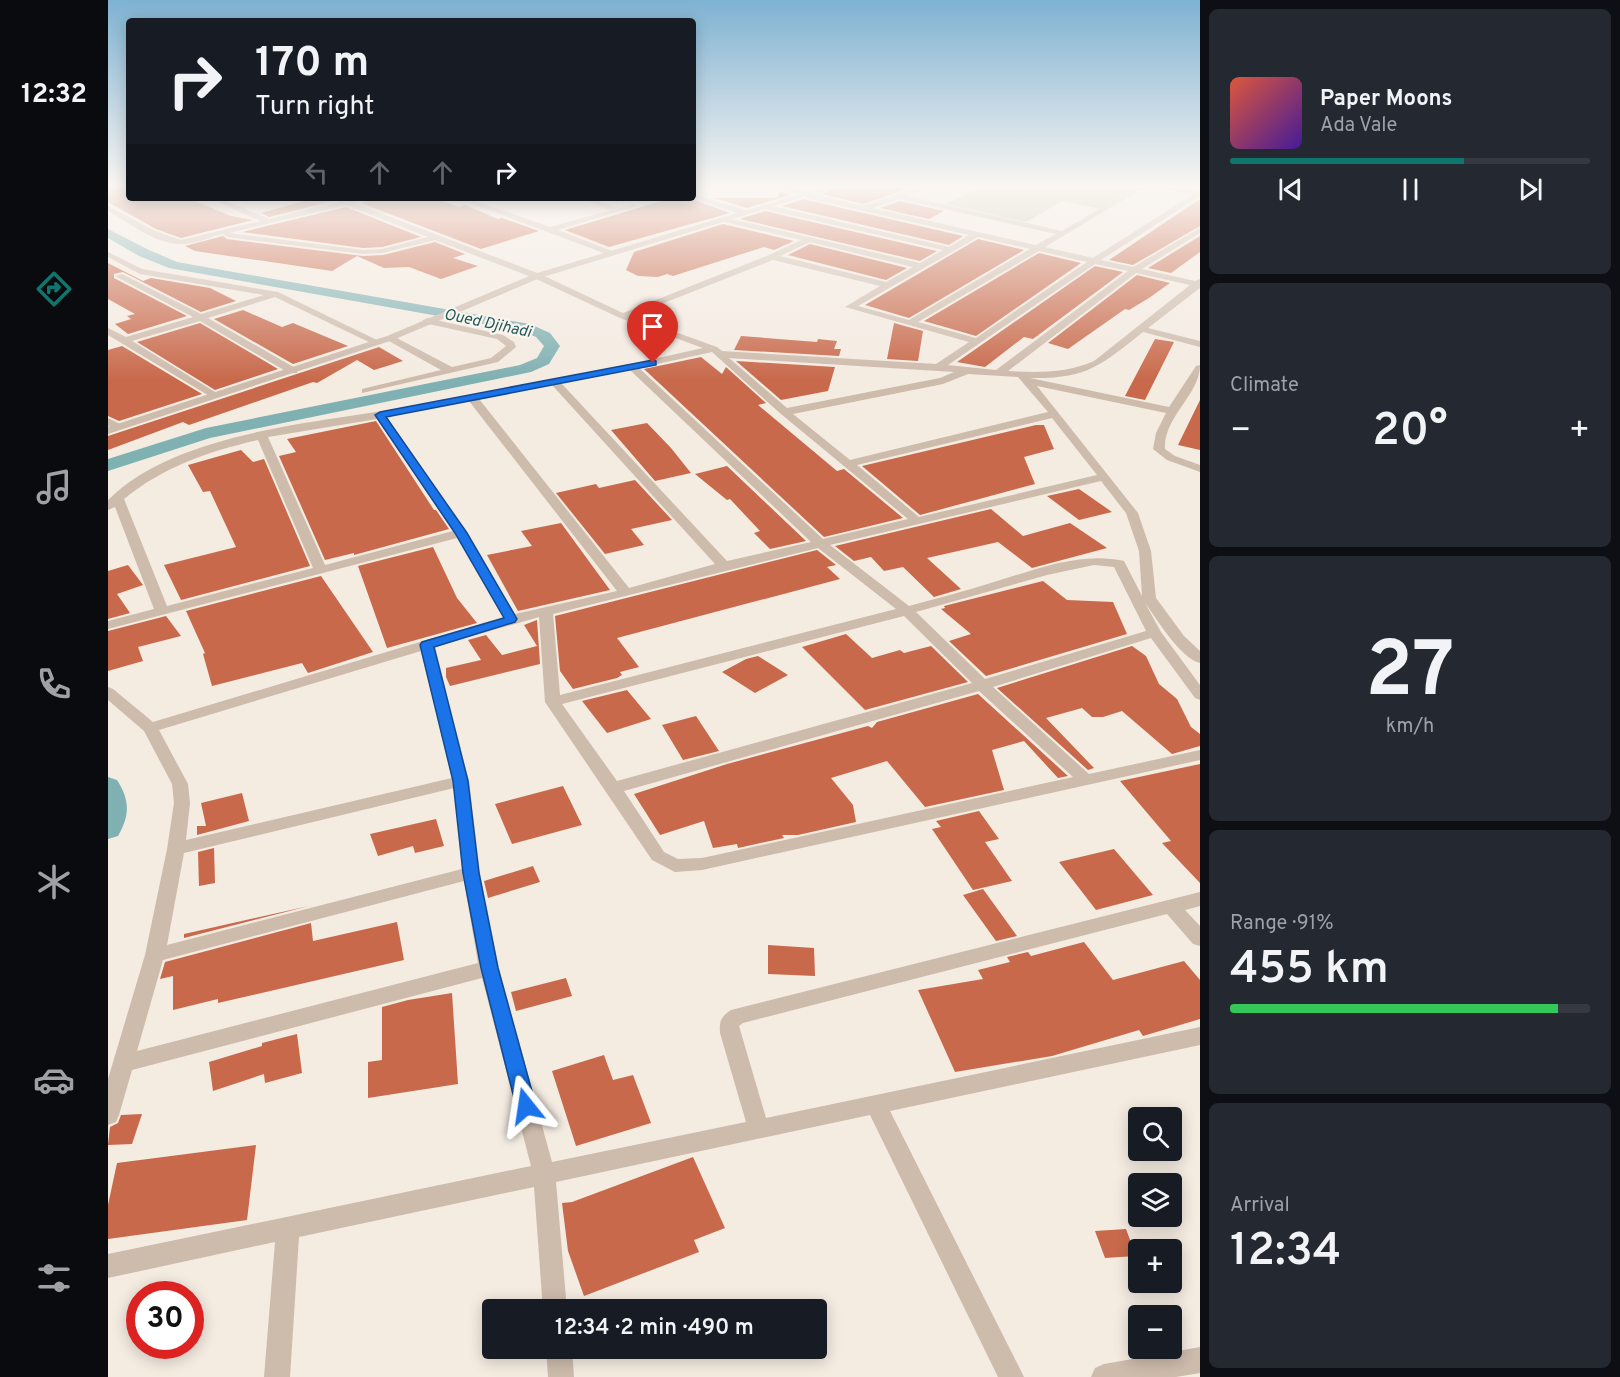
<!DOCTYPE html>
<meta charset="utf-8">
<style>
:root{--surface:#171b24;--page:#242831;--text:#f1f3f6;--muted:#9ea1a6;--line:#363941;--accent:#0f766e}
body{margin:0;font-family:Overpass,sans-serif;background:var(--page);color:var(--text);height:100vh;display:flex;flex-direction:column;font-size:22px;white-space:nowrap}
*{box-sizing:border-box;margin:0}
p{font-size:20px;color:var(--muted)}
.icon{flex:none;width:33px;height:33px;fill:none;stroke:currentColor;stroke-width:2;stroke-linecap:round;stroke-linejoin:round}
.map{position:relative;flex:1;overflow:hidden}
.details{display:flex;flex-direction:column;gap:9px;padding:9px;background:#0d0f14;width:420px}
.details>*{flex:none}
.guide{position:absolute;left:18px;top:18px;width:570px;height:183px;border-radius:6px;box-shadow:0 3px 15px #0003;background:#171b24;color:var(--text);overflow:hidden}
.fabs{position:absolute;left:1020px;top:1107px;display:grid;gap:12px}
.fabs a{display:grid;place-items:center;width:54px;height:54px;border-radius:6px;background:var(--surface);box-shadow:0 3px 15px #0003;font-size:30px}
.speed{position:absolute;left:18px;top:1281px;display:flex;gap:12px;font-size:30px;font-weight:700;text-align:center}
.speed>*{display:grid;place-content:center;width:78px;height:78px;border-radius:50%;background:var(--surface);box-shadow:0 3px 15px #0003;line-height:1}
.speed .limit{border:9px solid #d22;background:#fff;color:#111}
.pin{position:absolute;display:grid;place-items:center;width:51px;height:51px;color:#fff;margin:-62px -26px;border-radius:50% 50% 50% 0;rotate:-45deg;box-shadow:0 0 6px #0007}
.pin .icon{rotate:45deg}
.me{position:absolute;width:66px;margin:-33px;rotate:345deg;stroke-linejoin:round;filter:drop-shadow(0 0 4px #0008)}
.turn{display:flex;align-items:center;gap:21px;height:126px;padding:0 30px;font-size:27px}
.turn .icon{width:78px;height:78px;stroke-width:2.5}
.turn b{display:block;font-size:42px;line-height:51px}
.lanes{display:flex;align-items:center;height:57px;padding:0 30px;background:#0003;justify-content:center;gap:30px;direction:ltr}
.lanes .off{opacity:.35}
.big{font-size:45px;font-weight:600;line-height:1.1}
.details .card{flex:1;display:flex;flex-direction:column;justify-content:center;gap:9px;min-width:0;padding:0 21px;border-radius:9px;background:var(--page)}
.details .dial{align-items:center;gap:0}
.dial b{font-size:78px;line-height:1}
.song{display:flex;align-items:center;gap:18px}
.cover{width:72px;height:72px;border-radius:9px;background:linear-gradient(135deg,hsl(10 70% 55%),hsl(260 70% 35%))}
.played{height:6px;border-radius:3px;background:linear-gradient(90deg,var(--accent) 65%,var(--line) 65%)}
.keys{display:flex;justify-content:space-around;direction:ltr}
.heat{display:flex;justify-content:space-between;align-items:center;font-size:33px;direction:ltr}
.charge{height:9px;border-radius:4px;background:linear-gradient(90deg,#34c759 91%,var(--line) 0)}
.trip{position:absolute;left:374px;top:1299px;width:345px;height:60px;border-radius:6px;background:var(--surface);box-shadow:0 3px 15px #0003;font-weight:600;line-height:60px;text-align:center}
main{display:flex;flex:1;min-height:0}
.menu{display:flex;flex-direction:column;width:108px;justify-content:space-around;align-items:center;background:#090b0e;color:var(--muted)}
.menu .icon{width:42px;height:42px}
.menu .current{color:var(--accent)}
.menu b{font-size:27px;color:var(--text)}
.map>svg:first-child{display:block}
</style>
<main>
<nav class="menu">
<b>12:32</b>
<svg class="icon current" aria-label="directions" viewBox="0 0 24 24"><path d="M12 3l9 9-9 9-9-9zM9 14v-3h6M13 9l2 2-2 2"/></svg>
<svg class="icon" aria-label="music" viewBox="0 0 24 24"><path d="M9 18V5l10-2v13"/><circle cx="6" cy="18" r="3"/><circle cx="16" cy="16" r="3"/></svg>
<svg class="icon" aria-label="phone" viewBox="0 0 24 24"><path d="M5 4h4l2 5-3 2q2 4 5 5l2-3 5 2v4C11 20 4 13 5 4z"/></svg>
<svg class="icon" aria-label="climate" viewBox="0 0 24 24"><path d="M12 3v18M4 7l16 10M4 17L20 7"/></svg>
<svg class="icon" aria-label="car" viewBox="0 0 24 24"><path d="M5 17H2v-5l4-1 3-4h7l3 4 3 1v5h-3M9 17h6M6 11h13"/><circle cx="7" cy="17" r="2"/><circle cx="17" cy="17" r="2"/></svg>
<svg class="icon" aria-label="filters" viewBox="0 0 24 24"><path d="M4 7h16M4 17h16"/><circle cx="9" cy="7" r="2"/><circle cx="15" cy="17" r="2"/></svg>
</nav>
<div class="map">
<svg width="1092" height="1377" viewBox="0 0 1092 1377">
<rect width="100%" height="100%" fill="#f4ebe1"/>
<path fill="#b8c4a0" d="M 872,187 L 1018,187 L 1025,188 L 993,209 L 955,201 L 918,222 L 838,204 Z"/>
<g fill="none" stroke-linecap="round" stroke-linejoin="round">
<path fill="#7fb0b2" fill-rule="evenodd" d="M 0,229 L 41,250 L 69,262 L 422,324 L 442,333 L 452,346 L 441,364 L 423,372 L 102,438 L 0,471 L 0,459 L 98,428 L 412,365 L 429,358 L 436,346 L 428,337 L 414,331 L 61,268 L 31,256 L 0,238 Z
M 0,777 L 9,780 C 22,800 22,815 10,836 L 0,839 Z"/>
</g>
<path fill="#c8694b" d="M 0,187 L 21,187 L 21,198 L 80,198 L 123,216 L 145,220 L 73,238 L 48,229 L 0,202 Z
M 730,187 L 795,187 L 796,190 L 755,204 L 714,194 Z
M 671,191 L 682,195 L 639,208 L 606,198 L 670,198 Z
M 207,198 L 224,201 L 161,217 L 153,213 Z
M 267,198 L 326,198 L 351,207 L 357,205 L 390,219 L 394,218 L 431,231 L 373,249 L 253,203 Z
M 563,198 L 582,198 L 622,213 L 501,247 L 457,230 Z
M 696,199 L 699,200 L 855,236 L 841,245 L 674,206 Z
M 1092,199 L 1092,226 L 1025,265 L 1001,260 Z
M 792,201 L 836,211 L 821,219 L 772,208 Z
M 238,207 L 313,237 L 274,247 L 255,248 L 134,232 Z
M 657,211 L 829,251 L 812,261 L 632,219 Z
M 615,224 L 686,241 L 666,250 L 656,247 L 565,276 L 559,274 L 550,277 L 530,276 L 518,270 L 526,252 Z
M 115,236 L 119,239 L 255,256 L 275,255 L 327,242 L 357,254 L 345,258 L 370,266 L 333,279 L 301,267 L 276,268 L 249,256 L 224,271 L 87,251 L 77,246 Z
M 1092,236 L 1092,252 L 1063,273 L 1040,268 Z
M 870,239 L 916,250 L 801,318 L 757,305 Z
M 702,244 L 799,268 L 778,280 L 680,255 Z
M 931,253 L 973,263 L 868,336 L 816,321 Z
M 0,263 L 35,281 L 43,278 L 102,288 L 128,301 L 93,312 L 15,272 L 6,274 L 6,278 L 79,316 L 20,334 L 7,324 L 23,319 L 19,316 L 27,314 L 0,299 Z
M 987,266 L 1015,272 L 925,339 L 916,337 L 877,367 L 849,362 Z
M 1029,275 L 1062,283 L 1041,298 L 1021,310 L 1017,309 L 960,349 L 940,343 Z
M 135,310 L 174,327 L 185,323 L 240,346 L 185,364 L 106,319 Z
M 92,323 L 170,369 L 107,390 L 29,342 Z
M 786,323 L 815,331 L 810,361 L 779,359 Z
M 633,336 L 709,342 L 710,339 L 729,341 L 726,349 L 733,349 L 731,356 L 626,350 Z
M 1047,339 L 1066,342 L 1037,400 L 1017,396 Z
M 14,346 L 94,394 L 11,421 L 0,416 L 0,350 Z
M 271,347 L 295,361 L 266,370 L 249,360 L 209,383 L 205,382 L 81,425 L 75,422 L 0,450 L 0,436 Z
M 593,357 L 614,374 L 618,367 L 658,403 L 650,405 L 729,471 L 736,469 L 795,518 L 716,537 L 536,369 Z
M 628,361 L 727,367 L 720,391 L 673,400 Z
M 1092,400 L 1092,450 L 1070,445 Z
M 268,421 L 326,510 L 328,510 L 341,529 L 246,555 L 246,553 L 217,560 L 171,456 L 188,452 L 179,439 Z
M 539,423 L 563,448 L 583,473 L 547,481 L 503,430 Z
M 928,425 L 936,425 L 946,449 L 916,457 L 927,484 L 812,515 L 754,466 Z
M 133,450 L 145,462 L 156,459 L 202,566 L 73,600 L 56,565 L 128,547 L 102,491 L 95,492 L 80,465 Z
M 619,466 L 698,541 L 662,549 L 646,533 L 652,531 L 622,499 L 619,500 L 587,474 Z
M 527,480 L 564,520 L 523,529 L 536,545 L 497,554 L 448,493 L 488,484 L 491,488 Z
M 971,489 L 1004,512 L 971,520 L 939,496 Z
M 883,509 L 915,536 L 962,523 L 999,548 L 924,568 L 890,542 L 819,558 L 853,589 L 826,597 L 795,567 L 776,571 L 763,557 L 746,561 L 727,546 Z
M 453,523 L 502,590 L 410,611 L 379,555 L 424,546 L 413,531 Z
M 325,547 L 349,598 L 369,623 L 279,648 L 250,566 Z
M 709,550 L 728,565 L 719,567 L 732,579 L 509,638 L 531,667 L 512,672 L 514,675 L 509,678 L 465,689 L 452,671 L 447,616 Z
M 20,565 L 35,585 L 9,594 L 22,613 L 0,619 L 0,571 Z
M 213,576 L 265,652 L 200,673 L 194,663 L 104,686 L 95,654 L 97,653 L 78,611 Z
M 935,581 L 959,600 L 1005,602 L 1019,634 L 878,676 L 841,641 L 863,634 L 833,609 L 837,608 L 836,606 Z
M 58,616 L 73,636 L 30,647 L 35,661 L 0,671 L 0,631 Z
M 429,620 L 432,664 L 342,686 L 338,677 L 338,668 L 373,660 L 360,640 L 378,635 L 394,655 L 429,646 L 416,625 Z
M 738,634 L 764,658 L 792,650 L 796,653 L 823,646 L 860,682 L 757,710 L 694,647 Z
M 1024,646 L 1038,656 L 1051,684 L 1069,699 L 1083,727 L 1092,734 L 1092,746 L 1064,754 L 1014,711 L 995,717 L 984,717 L 974,708 L 938,718 L 986,768 L 980,770 L 889,688 Z
M 650,656 L 680,675 L 647,693 L 614,672 L 638,659 Z
M 519,690 L 543,719 L 499,733 L 474,701 Z
M 870,694 L 960,776 L 950,778 L 916,741 L 884,750 L 896,790 L 817,807 L 779,761 L 723,778 L 745,805 L 748,822 L 690,835 L 674,835 L 676,838 L 630,848 L 629,844 L 605,848 L 596,821 L 552,835 L 526,794 L 619,764 L 760,726 L 764,728 L 769,722 Z
M 588,716 L 611,751 L 575,760 L 554,725 Z
M 1092,764 L 1092,883 L 1054,843 L 1063,841 L 1012,781 Z
M 455,786 L 474,825 L 404,844 L 387,804 Z
M 134,793 L 141,821 L 89,835 L 89,826 L 98,826 L 93,803 Z
M 871,811 L 891,839 L 877,842 L 904,881 L 865,890 L 824,829 L 833,827 L 828,821 Z
M 328,819 L 336,846 L 307,853 L 305,846 L 270,856 L 262,834 Z
M 106,848 L 107,883 L 91,886 L 90,852 Z
M 1006,849 L 1045,895 L 988,910 L 951,862 Z
M 425,866 L 432,882 L 380,898 L 376,881 Z
M 875,889 L 909,936 L 888,941 L 855,895 Z
M 201,906 L 76,938 L 76,934 Z
M 289,922 L 296,960 L 110,1003 L 110,999 L 65,1010 L 65,976 L 52,979 L 57,962 L 203,923 L 205,941 Z
M 976,942 L 1005,980 L 1076,961 L 1092,980 L 1092,1019 L 1035,1036 L 1031,1030 L 944,1056 L 847,1072 L 810,990 L 875,979 L 870,970 L 902,962 L 899,957 L 920,952 L 923,956 Z
M 660,945 L 706,948 L 707,976 L 660,974 Z
M 458,978 L 464,996 L 408,1011 L 403,992 Z
M 344,993 L 350,1084 L 260,1098 L 260,1062 L 274,1060 L 274,1007 L 300,1000 Z
M 189,1034 L 194,1073 L 157,1083 L 156,1074 L 105,1091 L 101,1062 L 154,1046 L 154,1043 Z
M 496,1055 L 505,1080 L 525,1075 L 543,1123 L 468,1146 L 444,1071 Z
M 34,1114 L 24,1144 L 0,1145 L 2,1127 L 10,1123 L 13,1115 Z
M 148,1145 L 139,1220 L 0,1239 L 0,1205 L 9,1163 Z
M 585,1157 L 617,1228 L 586,1240 L 591,1252 L 476,1296 L 460,1251 L 454,1203 L 464,1202 Z
M 1018,1229 L 1028,1256 L 997,1258 L 987,1231 Z"/>
<g fill="none" stroke-linecap="round" stroke-linejoin="round">
<path fill="#cdbbac" fill-rule="evenodd" d="M 667,187 L 678,187 L 755,206 L 810,187 L 821,187 L 799,196 L 954,231 L 1028,187 L 1037,187 L 937,247 L 985,258 L 1084,195 L 1052,187 L 1092,191 L 1092,196 L 993,260 L 1025,267 L 1092,228 L 1092,233 L 1034,269 L 1087,281 L 1092,279 L 1092,288 L 1040,328 L 1092,341 L 1092,347 L 1035,332 C 992,366 979,379 922,378 L 1061,407 L 1088,366 L 1092,365 C 1092,395 1055,417 1057,449 L 1067,456 L 1092,465 L 1092,472 L 1059,460 L 1045,449 L 1048,433 L 1058,413 L 929,386 L 1030,513 L 1043,551 L 1048,598 L 1076,636 L 1092,651 L 1092,663 C 1072,658 1049,619 1037,603 L 1053,632 L 1092,685 L 1092,700 L 1087,698 L 1043,638 L 885,687 L 981,774 L 1092,750 L 1092,760 L 594,870 L 567,872 L 544,860 L 437,702 L 431,617 L 327,647 L 361,781 L 372,873 L 391,968 L 444,1162 L 638,1122 L 612,1033 C 611,1021 613,1017 623,1010 L 1092,892 L 1092,906 L 1077,910 L 1092,926 L 1092,946 L 1085,944 L 1059,914 L 635,1023 L 631,1026 L 658,1118 L 1092,1027 L 1092,1045 L 782,1111 L 916,1377 L 890,1377 L 762,1115 L 448,1182 L 459,1310 L 435,1310 L 426,1187 L 191,1237 L 182,1377 L 156,1377 L 167,1242 L 0,1278 L 0,1254 L 423,1166 L 374,978 L 24,1070 L 11,1115 L 8,1122 L 0,1125 L 0,1079 L 37,955 L 59,849 L 66,803 L 64,784 L 36,731 L 0,700 L 0,687 L 5,689 L 45,722 L 395,617 L 349,538 L 0,629 L 0,621 L 46,609 L 7,507 L 0,510 L 0,500 C 69,431 211,423 304,406 C 402,388 499,370 595,348 L 512,318 L 426,278 L 327,240 L 274,253 L 255,254 L 119,237 L 115,234 C 102,237 87,244 74,244 C 49,245 21,223 0,211 L 0,206 L 47,231 L 73,240 L 152,221 L 102,198 L 112,198 L 161,219 L 231,202 L 222,198 L 239,200 L 263,198 L 246,203 L 432,274 L 515,313 L 661,255 L 693,240 L 612,221 L 611,219 L 615,217 L 812,263 L 835,250 L 657,209 L 657,205 L 660,205 L 841,247 L 861,235 L 699,198 ZM 791,199 L 792,199 L 948,234 L 928,245 L 764,208 ZM 238,205 L 320,237 L 274,249 L 255,250 L 121,233 ZM 870,237 L 922,249 L 801,320 L 750,306 ZM 702,242 L 805,267 L 778,282 L 672,256 ZM 931,251 L 979,262 L 868,338 L 810,322 ZM 665,260 L 772,286 L 737,307 L 861,342 L 828,364 L 614,351 L 609,347 L 523,316 ZM 987,264 L 1020,271 L 888,370 L 840,365 ZM 1028,273 L 1082,285 L 986,361 C 959,373 929,373 900,371 ZM 604,352 L 673,414 L 800,519 L 715,539 L 531,368 ZM 621,358 L 846,372 L 832,378 L 679,408 ZM 522,370 L 703,542 L 619,561 L 453,383 ZM 860,374 L 910,377 L 940,412 L 742,460 L 685,414 L 835,384 ZM 444,385 L 607,564 L 521,588 L 371,399 ZM 361,401 L 509,591 L 407,614 L 359,533 L 279,417 ZM 944,418 L 989,475 L 811,517 L 749,465 ZM 269,419 L 345,531 L 217,565 L 160,437 ZM 150,440 L 205,568 L 59,606 L 16,499 C 55,467 101,451 150,440 ZM 993,481 L 1018,513 L 1031,551 L 1034,596 L 1016,561 C 972,551 927,570 886,582 C 858,591 829,598 801,606 L 722,545 ZM 710,548 L 788,609 L 452,695 L 445,614 ZM 986,565 L 1006,567 L 1038,631 L 877,679 L 808,612 L 939,575 ZM 796,616 L 864,683 L 509,781 L 454,704 ZM 313,651 L 344,778 L 78,840 L 82,803 L 80,784 L 51,730 ZM 871,691 L 965,777 L 594,858 L 570,859 L 556,852 L 516,791 ZM 346,788 L 354,869 L 59,945 L 76,853 ZM 356,881 L 370,963 L 29,1051 L 55,960 Z
M 585,194 L 641,211 L 642,213 L 635,215 L 584,198 Z
M 348,198 L 359,198 L 442,227 L 503,210 L 471,198 L 482,198 L 511,208 L 525,204 L 529,206 L 450,230 L 504,251 L 504,255 L 501,255 Z
M 0,252 L 34,269 L 170,292 L 273,342 L 265,344 L 167,297 L 100,318 L 189,369 L 189,373 L 181,373 L 92,321 L 24,341 L 112,395 L 103,397 L 0,335 L 0,328 L 18,337 L 85,317 L 7,276 L 14,274 L 93,314 L 156,295 L 32,274 L 0,257 Z
M 319,318 L 395,335 L 406,342 L 408,347 L 390,362 L 254,393 L 254,389 L 333,370 L 279,340 L 279,336 L 285,336 L 344,367 L 383,358 L 398,346 L 389,339 L 316,323 L 314,321 Z
M 0,418 L 14,425 L 14,429 L 6,429 L 0,426 Z
M 1092,1347 L 1092,1373 L 1068,1377 L 983,1377 L 987,1368 L 996,1364 Z
M 438,1348 L 464,1348 L 466,1377 L 440,1377 Z"/>
<path fill="#cdbbac" fill-rule="evenodd" d="M 716,187 L 728,187 L 432,278 L 285,340 L 0,434 L 0,427 L 279,336 L 426,274 Z"/>
</g>
<linearGradient id="sky" x2="0" y2="1"><stop stop-color="#7eb2d2"/><stop offset="0.49" stop-color="#faf6f2"/><stop offset="1" stop-color="#faf6f2" stop-opacity="0"/></linearGradient>
<rect width="1092" height="380" fill="url(#sky)"/>
<path fill="#1a73e8" stroke="#114b97" stroke-width="1.5" d="M 545,360 L 548,361 L 548,365 L 278,417 L 359,533 L 409,619 L 407,622 L 326,647 L 360,781 L 371,873 L 390,968 L 428,1106 L 425,1112 L 418,1114 L 411,1112 L 408,1106 L 373,968 L 355,873 L 345,781 L 312,645 L 314,642 L 396,618 L 347,533 L 267,415 L 272,412 Z"/>
<g text-anchor="middle" stroke-width="4.5" stroke-linejoin="round" paint-order="stroke">
<g font-size="16" font-style="italic" fill="#1f5a5e" stroke="#fbf5ee">
<text transform="translate(380 322) rotate(12)" y="6">Oued Djihadi</text>
</g>
</g>
</svg>
<div class="fabs">
<a><svg class="icon" aria-label="search" viewBox="0 0 24 24"><circle cx="10" cy="10" r="6"/><path d="M15 15l6 6"/></svg></a>
<a><svg class="icon" aria-label="layers" viewBox="0 0 24 24"><path d="M12 4l9 5-9 5-9-5zM3 14l9 5 9-5"/></svg></a>
<a>+</a>
<a>−</a>
</div>
<div class="speed"><div class="limit">30</div></div>
<div class="pin" style="left:545px;top:363px;background:#d93025"><svg class="icon" aria-label="arrive" viewBox="0 0 24 24"><path d="M6 21V4h12l-3 4 3 4H6"/></svg></div>
<svg class="me" style="left:418px;top:1106px" viewBox="-20 -20 40 40"><path d="M0-17L14 15 0 8-14 15z" fill="#1a73e8" stroke="#fff" stroke-width="4"/></svg>
<div class="trip">12:34 · 2 min · 490 m</div>
<div class="guide">
<div class="turn"><svg class="icon" aria-label="right" viewBox="0 0 24 24"><path d="M7 20v-9h11M14 6l5 5-5 5"/></svg><div><b>170 m</b>Turn right</div></div>
<div class="lanes"><svg class="icon off" aria-label="left" viewBox="0 0 24 24"><path d="M17 20v-9H6M10 6l-5 5 5 5"/></svg><svg class="icon off" aria-label="ahead" viewBox="0 0 24 24"><path d="M12 20V5M6 11l6-6 6 6"/></svg><svg class="icon off" aria-label="ahead" viewBox="0 0 24 24"><path d="M12 20V5M6 11l6-6 6 6"/></svg><svg class="icon" aria-label="right" viewBox="0 0 24 24"><path d="M7 20v-9h11M14 6l5 5-5 5"/></svg></div>
</div>
</div>
<section class="details">
<div class="card">
<div class="song"><i class="cover"></i><div><b>Paper Moons</b><p>Ada Vale</p></div></div>
<div class="played"></div>
<div class="keys"><svg class="icon" aria-label="previous" viewBox="0 0 24 24"><path d="M18 5L8 12l10 7zM5 5v14"/></svg><svg class="icon" aria-label="pause" viewBox="0 0 24 24"><path d="M8 5v14M16 5v14"/></svg><svg class="icon" aria-label="next" viewBox="0 0 24 24"><path d="M6 5l10 7-10 7zM19 5v14"/></svg></div>
</div>
<div class="card"><p>Climate</p>
<div class="heat"><a>−</a><b class="big">20°</b><a>+</a></div>
</div>
<div class="card dial"><b>27</b><p>km/h</p></div>
<div class="card"><p>Range · 91%</p><b class="big">455 km</b><div class="charge"></div></div>
<div class="card"><p>Arrival</p><b class="big">12:34</b></div>
</section>
</main>
